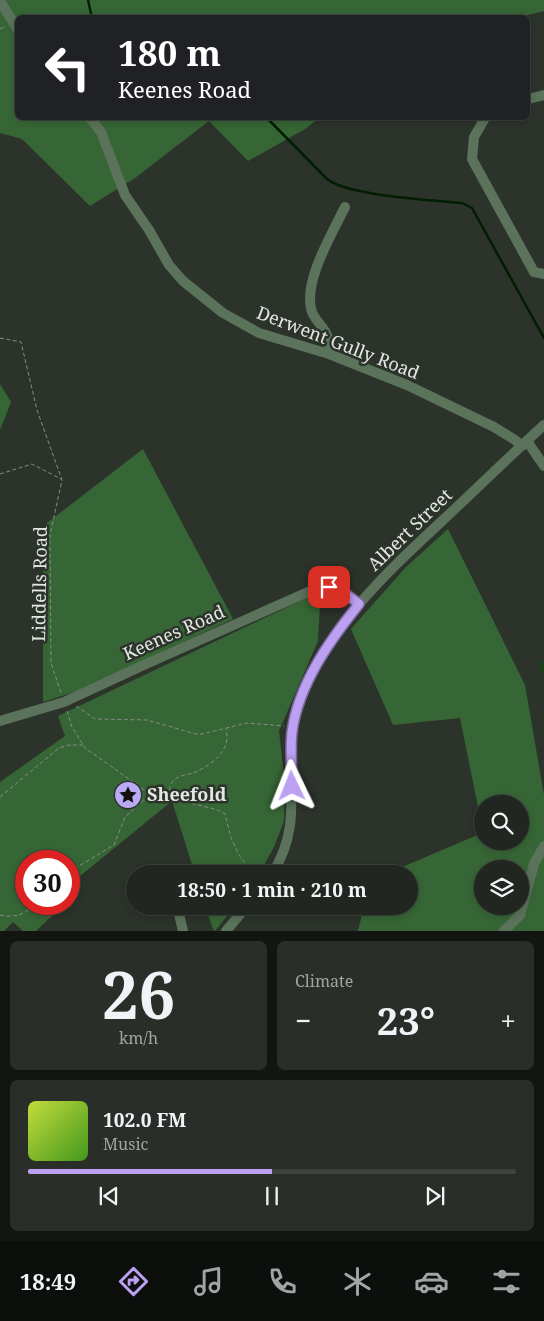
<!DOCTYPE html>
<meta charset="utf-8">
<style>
:root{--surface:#212620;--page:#292e29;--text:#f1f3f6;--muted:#a2a5a5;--line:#3e433e;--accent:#bca0f2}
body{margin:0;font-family:"Noto Serif",serif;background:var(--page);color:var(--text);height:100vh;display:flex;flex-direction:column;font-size:19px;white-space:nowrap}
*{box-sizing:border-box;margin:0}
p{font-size:16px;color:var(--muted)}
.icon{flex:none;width:28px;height:28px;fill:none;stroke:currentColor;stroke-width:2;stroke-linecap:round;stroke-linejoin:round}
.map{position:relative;height:931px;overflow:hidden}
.details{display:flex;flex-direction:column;gap:10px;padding:10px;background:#121512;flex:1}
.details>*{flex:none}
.banner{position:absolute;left:15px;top:15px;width:515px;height:105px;border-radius:8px;box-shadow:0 2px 8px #0003,0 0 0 1px var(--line);background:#202124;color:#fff;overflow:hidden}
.fabs{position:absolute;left:474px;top:795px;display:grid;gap:10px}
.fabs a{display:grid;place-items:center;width:55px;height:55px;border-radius:50%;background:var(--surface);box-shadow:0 2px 8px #0003,0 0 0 1px var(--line);font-size:25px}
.speed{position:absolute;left:15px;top:850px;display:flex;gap:10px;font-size:25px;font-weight:700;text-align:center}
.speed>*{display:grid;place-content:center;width:65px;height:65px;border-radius:50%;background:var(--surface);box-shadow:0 2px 8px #0003,0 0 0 1px var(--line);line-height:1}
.speed .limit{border:8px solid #d22;background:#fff;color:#111}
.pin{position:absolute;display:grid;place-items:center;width:42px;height:42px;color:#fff;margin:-21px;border-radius:10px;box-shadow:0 2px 8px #0006}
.me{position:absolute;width:55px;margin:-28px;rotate:358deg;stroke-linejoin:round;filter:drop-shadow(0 0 4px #0008)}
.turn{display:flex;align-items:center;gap:18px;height:105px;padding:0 20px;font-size:22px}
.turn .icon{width:65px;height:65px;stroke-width:2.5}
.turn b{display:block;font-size:35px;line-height:42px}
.big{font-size:38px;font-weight:700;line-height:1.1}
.details .widget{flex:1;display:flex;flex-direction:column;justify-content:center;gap:8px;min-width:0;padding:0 18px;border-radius:8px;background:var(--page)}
.details .dial{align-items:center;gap:0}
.dial b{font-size:65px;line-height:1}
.song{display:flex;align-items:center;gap:15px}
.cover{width:60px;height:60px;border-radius:8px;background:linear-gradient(135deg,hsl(70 70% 55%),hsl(100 70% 35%))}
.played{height:5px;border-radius:2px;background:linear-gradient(90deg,var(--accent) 50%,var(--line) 50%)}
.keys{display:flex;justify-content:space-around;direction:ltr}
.heat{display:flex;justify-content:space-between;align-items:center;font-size:28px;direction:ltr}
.details .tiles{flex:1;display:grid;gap:10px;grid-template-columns:1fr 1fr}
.widget:last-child{grid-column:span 2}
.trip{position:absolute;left:126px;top:865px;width:292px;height:50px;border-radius:25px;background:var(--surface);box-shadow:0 2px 8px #0003,0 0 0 1px var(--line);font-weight:700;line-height:50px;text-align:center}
.dock{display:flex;height:80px;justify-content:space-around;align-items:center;background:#0d0f0d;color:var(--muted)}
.dock .icon{width:35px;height:35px}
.dock .on{color:var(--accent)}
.dock b{font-size:22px;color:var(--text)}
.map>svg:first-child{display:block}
</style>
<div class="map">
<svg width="544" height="931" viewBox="0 0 544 931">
<rect width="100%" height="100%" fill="#2c332b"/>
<path fill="#376636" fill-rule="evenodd" d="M 0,0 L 544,0 L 544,11 L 515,18 L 18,18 L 18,118 L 319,118 L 305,129 L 248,161 L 209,121 L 135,178 L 90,206 L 22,139 L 0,133 Z
M 0,384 L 11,402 L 0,430 Z
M 143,449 L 233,619 L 77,691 L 43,702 L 43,526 Z
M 448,529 L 525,685 L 544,795 L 544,931 L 358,931 L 364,906 L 410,906 L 410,874 L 386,874 L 482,833 L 482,841 L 520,841 L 520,804 L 482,804 L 482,826 L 460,718 L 393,725 L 351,629 L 406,567 ZM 482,869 L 520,869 L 520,906 L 482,906 Z
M 311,596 L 320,603 L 318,641 L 279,731 L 285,784 L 284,821 L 274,847 L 259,874 L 195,874 L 172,801 L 69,885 L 69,861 L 26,861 L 26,904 L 48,904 L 53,915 L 36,931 L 23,931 L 13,922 L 4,931 L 0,931 L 0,782 L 65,736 L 58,716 Z
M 205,906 L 235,906 L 215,931 L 213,929 Z"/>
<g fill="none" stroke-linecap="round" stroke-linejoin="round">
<path stroke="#011d02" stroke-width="2.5" d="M 88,0 L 92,18
M 267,118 L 326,178 C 345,196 433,200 462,203 L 472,208 L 544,338"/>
<path stroke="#868c86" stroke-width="1" stroke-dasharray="4 2.5" stroke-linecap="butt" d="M 0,29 L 6,26
M 0,338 L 21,342 L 37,410 L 62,480 L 50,535 L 51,663 L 61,693
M 0,474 L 32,464 L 61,479
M 76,706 L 95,719 L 147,720 L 196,734 L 202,734 L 247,723 L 284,726
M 67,711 L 72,727 L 85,748 L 150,794
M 169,790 C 170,786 171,783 174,780 C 180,775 187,775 193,773 C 211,766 232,750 226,729
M 0,797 L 59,748 L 69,745 L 83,745
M 69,872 L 114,845 L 125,817 L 150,794 L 166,790 L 173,791 L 190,803 L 218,810 L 225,814 L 231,838 L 239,855 L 253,874
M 0,915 C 15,918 24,915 35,904"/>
<path stroke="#5b735a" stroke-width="10" d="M 0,1 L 18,30
M 528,99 L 544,95
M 90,118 L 101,132 L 125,195 L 149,230 L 169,265 L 183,281 L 223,313 L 259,333 L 329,354 L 407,385 L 494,427 L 515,440 L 522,446
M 485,118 L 474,137 L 472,159 L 534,272 L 544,274
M 329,354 C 328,348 329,343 328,338 C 326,328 315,321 312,312 C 302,283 332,234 345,207
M 527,441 L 544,466
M 0,721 L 64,702 L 146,664 L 317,588 C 335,585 345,593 359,604
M 272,874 C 309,817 278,765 298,708 C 324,630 384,575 442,521 C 476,489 510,456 544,425
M 177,906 L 183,931
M 226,931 L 247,906
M 504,931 L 520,915 L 534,864 L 544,846"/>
</g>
<path fill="#134615" d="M 543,661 L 544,661 L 544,671 L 542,672 L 540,665 Z"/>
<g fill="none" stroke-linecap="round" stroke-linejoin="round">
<g stroke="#7a689d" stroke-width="12">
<path id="route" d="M 292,786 C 292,768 290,750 292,732 C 298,685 330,640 359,604 L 342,591 L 329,587"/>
</g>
<use href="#route" stroke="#bca0f2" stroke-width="9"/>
</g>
<defs>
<g id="sight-disc" transform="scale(1.4375)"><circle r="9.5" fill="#baaaf6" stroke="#2c332b"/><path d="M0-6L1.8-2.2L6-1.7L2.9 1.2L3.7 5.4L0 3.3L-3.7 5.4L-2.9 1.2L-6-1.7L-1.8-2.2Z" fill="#111"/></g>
</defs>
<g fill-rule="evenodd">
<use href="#sight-disc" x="128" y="795"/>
</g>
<g text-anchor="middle" stroke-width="5" stroke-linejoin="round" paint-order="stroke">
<g font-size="18" fill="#e2e7e2" stroke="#2c332b">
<text transform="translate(338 343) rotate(21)" y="6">Derwent Gully Road</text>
<text transform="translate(410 530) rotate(-44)" y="6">Albert Street</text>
<text transform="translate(40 584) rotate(-89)" y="6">Liddells Road</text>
<text transform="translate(174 633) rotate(-24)" y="6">Keenes Road</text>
</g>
<g font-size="18" font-weight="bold" fill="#e2e7e2" stroke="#2c332b" text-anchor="start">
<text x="147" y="801">Sheefold</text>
</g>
</g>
</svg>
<div class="fabs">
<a><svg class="icon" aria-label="search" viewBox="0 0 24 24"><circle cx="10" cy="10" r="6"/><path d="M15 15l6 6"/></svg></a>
<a><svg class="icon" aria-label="layers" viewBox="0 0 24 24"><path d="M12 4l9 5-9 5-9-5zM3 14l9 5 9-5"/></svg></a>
</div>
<div class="speed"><div class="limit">30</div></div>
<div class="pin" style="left:329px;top:587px;background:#d93025"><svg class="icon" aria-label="arrive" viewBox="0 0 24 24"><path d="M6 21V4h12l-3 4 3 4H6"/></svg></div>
<svg class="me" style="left:292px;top:786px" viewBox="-20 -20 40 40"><path d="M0-17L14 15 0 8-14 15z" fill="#bca0f2" stroke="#fff" stroke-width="4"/></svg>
<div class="trip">18:50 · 1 min · 210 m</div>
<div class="banner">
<div class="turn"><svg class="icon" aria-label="left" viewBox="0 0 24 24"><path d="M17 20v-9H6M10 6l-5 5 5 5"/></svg><div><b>180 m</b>Keenes Road</div></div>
</div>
</div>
<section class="details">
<div class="tiles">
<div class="widget dial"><b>26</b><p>km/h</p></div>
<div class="widget"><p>Climate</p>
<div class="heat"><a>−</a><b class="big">23°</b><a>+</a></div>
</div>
<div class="widget">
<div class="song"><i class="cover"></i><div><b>102.0 FM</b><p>Music</p></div></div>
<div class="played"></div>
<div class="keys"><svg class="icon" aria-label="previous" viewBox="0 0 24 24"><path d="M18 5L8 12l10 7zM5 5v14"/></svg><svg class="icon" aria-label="pause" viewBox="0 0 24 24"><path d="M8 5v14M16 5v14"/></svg><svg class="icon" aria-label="next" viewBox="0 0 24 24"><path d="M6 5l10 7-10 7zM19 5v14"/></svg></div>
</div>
</div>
</section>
<nav class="dock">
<b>18:49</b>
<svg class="icon on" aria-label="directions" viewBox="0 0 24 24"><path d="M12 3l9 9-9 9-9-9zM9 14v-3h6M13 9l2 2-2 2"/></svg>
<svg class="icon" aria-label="music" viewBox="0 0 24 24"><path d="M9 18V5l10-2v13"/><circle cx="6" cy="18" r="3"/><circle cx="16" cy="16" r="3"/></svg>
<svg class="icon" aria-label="phone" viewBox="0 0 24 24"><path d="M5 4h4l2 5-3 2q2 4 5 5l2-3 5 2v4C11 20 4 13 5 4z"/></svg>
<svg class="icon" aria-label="climate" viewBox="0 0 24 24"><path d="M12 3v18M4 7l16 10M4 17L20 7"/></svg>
<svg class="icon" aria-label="car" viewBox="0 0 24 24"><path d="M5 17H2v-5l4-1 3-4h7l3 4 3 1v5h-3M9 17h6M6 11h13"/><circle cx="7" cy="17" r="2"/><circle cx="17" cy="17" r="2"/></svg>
<svg class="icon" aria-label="filters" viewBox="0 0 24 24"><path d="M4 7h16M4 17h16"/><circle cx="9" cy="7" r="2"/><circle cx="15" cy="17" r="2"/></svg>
</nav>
